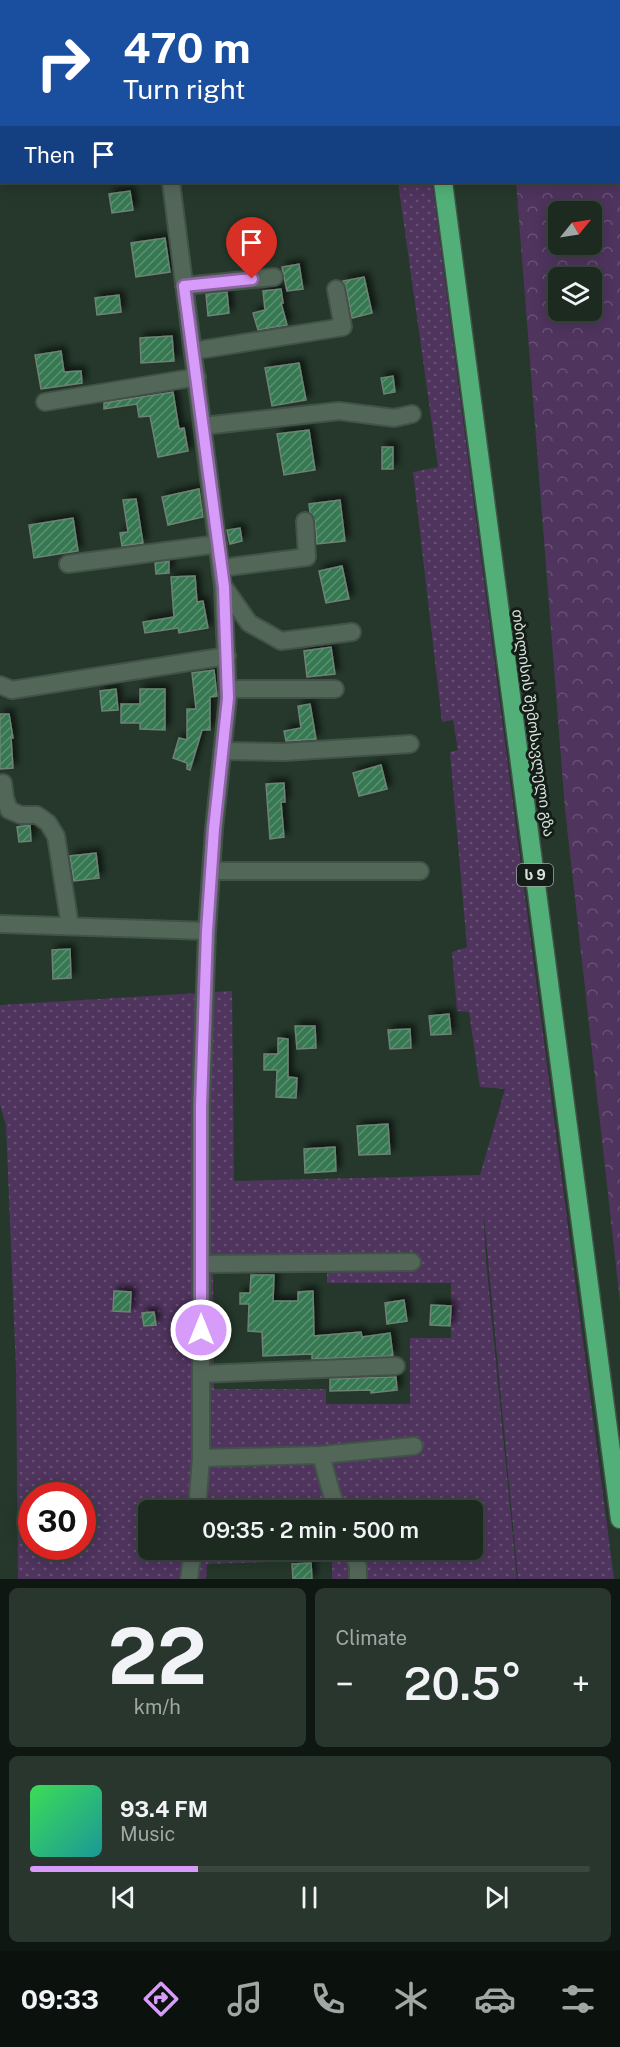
<!DOCTYPE html>
<meta charset="utf-8">
<style>
:root{--surface:#1c2a20;--page:#29362d;--text:#f1f3f6;--muted:#a0a7a5;--line:#3a463e;--accent:#d79bf9}
body{margin:0;font-family:"Public Sans","Noto Sans Georgian",sans-serif;background:var(--page);color:var(--text);height:100vh;display:flex;flex-direction:column;font-size:22px;white-space:nowrap}
*{box-sizing:border-box;margin:0}
p{font-size:20px;color:var(--muted)}
.icon{flex:none;width:33px;height:33px;fill:none;stroke:currentColor;stroke-width:2;stroke-linecap:round;stroke-linejoin:round}
.map{position:relative;height:1579px;overflow:hidden}
.panel{display:flex;flex-direction:column;gap:9px;padding:9px;background:#0f1712;flex:1}
.panel>*{flex:none}
.guide{position:absolute;left:0px;top:0px;width:621px;height:183px;box-shadow:0 3px 15px #0003,0 0 0 2px var(--line);background:#1a4fa0;color:#fff;overflow:hidden}
.needle{width:39px;rotate:60deg}
.buttons{position:absolute;left:548px;top:201px;display:grid;gap:12px}
.buttons a{display:grid;place-items:center;width:54px;height:54px;border-radius:9px;background:var(--surface);box-shadow:0 3px 15px #0003,0 0 0 2px var(--line);font-size:30px}
.speed{position:absolute;left:18px;top:1482px;display:flex;gap:12px;font-size:30px;font-weight:700;text-align:center}
.speed>*{display:grid;place-content:center;width:78px;height:78px;border-radius:50%;background:var(--surface);box-shadow:0 3px 15px #0003,0 0 0 2px var(--line);line-height:1}
.speed .limit{border:9px solid #d22;background:#fff;color:#111}
.pin{position:absolute;display:grid;place-items:center;width:51px;height:51px;color:#fff;margin:-62px -26px;border-radius:50% 50% 50% 0;rotate:-45deg;box-shadow:0 0 6px #0007}
.pin .icon{rotate:45deg}
.me{position:absolute;width:66px;margin:-33px;rotate:0deg;stroke-linejoin:round;filter:drop-shadow(0 0 4px #0008)}
.turn{display:flex;align-items:center;gap:21px;height:126px;padding:0 24px;font-size:27px}
.turn .icon{width:78px;height:78px;stroke-width:2.5}
.turn b{display:block;font-size:42px;line-height:51px}
.then{display:flex;align-items:center;height:57px;padding:0 24px;background:#0003;gap:12px;font-size:22px}
.big{font-size:45px;font-weight:600;line-height:1.1}
.panel .card{flex:1;display:flex;flex-direction:column;justify-content:center;gap:9px;min-width:0;padding:0 21px;border-radius:9px;background:var(--page)}
.panel .dial{align-items:center;gap:0}
.dial b{font-size:78px;line-height:1}
.song{display:flex;align-items:center;gap:18px}
.cover{width:72px;height:72px;border-radius:9px;background:linear-gradient(135deg,hsl(130 70% 55%),hsl(180 70% 35%))}
.played{height:6px;border-radius:3px;background:linear-gradient(90deg,var(--accent) 30%,var(--line) 30%)}
.keys{display:flex;justify-content:space-around;direction:ltr}
.heat{display:flex;justify-content:space-between;align-items:center;font-size:33px;direction:ltr}
.panel .tiles{flex:1;display:grid;gap:9px;grid-template-columns:1fr 1fr}
.card:last-child{grid-column:span 2}
.trip{position:absolute;left:138px;top:1500px;width:345px;height:60px;border-radius:9px;background:var(--surface);box-shadow:0 3px 15px #0003,0 0 0 2px var(--line);font-weight:600;line-height:60px;text-align:center}
.tabs{display:flex;height:96px;justify-content:space-around;align-items:center;background:#0b110d;color:var(--muted)}
.tabs .icon{width:42px;height:42px}
.tabs .on{color:var(--accent)}
.tabs b{font-size:27px;color:var(--text)}
.map>svg:first-child{display:block}
</style>
<div class="map">
<svg width="620" height="1579" viewBox="0 0 620 1579">
<defs>
<pattern id="grass-dots" width="8" height="8" patternUnits="userSpaceOnUse" patternTransform="scale(1.5)"><rect width="8" height="8" fill="#4f345e"/><path d="M2 2h.1M6 6h.1" fill="none" stroke="#685174" stroke-width="1.8" stroke-linecap="round"/></pattern>
<pattern id="forest-crowns" width="20" height="18" patternUnits="userSpaceOnUse" patternTransform="scale(1.5)"><rect width="20" height="18" fill="#4f345e"/><path d="M2 6a3 3 0 1 1 6 0M12 15a3 3 0 1 1 6 0" fill="none" stroke="#685174"/></pattern>
<pattern id="building-hatch" width="6" height="6" patternUnits="userSpaceOnUse" patternTransform="scale(1.5)"><rect width="6" height="6" fill="#367851"/><path d="M-1 1l2-2M0 6l6-6M5 7l2-2" fill="none" stroke="#5c9172"/></pattern>
<filter id="shadow"><feDropShadow dx="4.5" dy="-4.5" stdDeviation="3" flood-color="#0009"/></filter>
</defs>
<rect width="100%" height="100%" fill="#25382b"/>
<path fill="url(#grass-dots)" fill-rule="evenodd" d="M 398,182 L 432,182 L 614,1579 L 518,1579 L 483,1206 L 486,1260 L 517,1579 L 332,1579 L 332,1560 L 207,1564 L 206,1579 L 18,1579 L 16,1370 L 6,1125 L 0,1105 L 0,1005 L 232,991 L 234,1181 L 480,1175 L 505,1089 L 480,1087 L 469,1012 L 457,1011 L 452,952 L 467,947 L 450,752 L 458,750 L 453,720 L 442,722 L 413,472 L 438,467 ZM 213,1269 L 327,1269 L 327,1283 L 451,1283 L 451,1338 L 410,1338 L 410,1404 L 326,1404 L 326,1389 L 214,1389 ZM 32,1496 L 82,1496 L 82,1546 L 32,1546 ZM 148,1510 L 472,1510 L 472,1550 L 148,1550 Z"/>
<path fill="url(#forest-crowns)" fill-rule="evenodd" d="M 503,0 L 620,0 L 620,1302 L 565,809 L 516,182 L 620,182 L 620,2 L 503,2 ZM 558,212 L 591,212 L 591,244 L 558,244 ZM 558,278 L 591,278 L 591,310 L 558,310 Z"/>
<path fill="url(#building-hatch)" stroke="#6e8374" stroke-width="1.5" filter="url(#shadow)" d="M 130,191 L 133,210 L 112,213 L 109,194 Z
M 165,238 L 170,272 L 136,277 L 131,243 Z
M 299,264 L 303,289 L 287,291 L 282,267 Z
M 364,277 L 372,313 L 352,318 L 346,287 L 343,281 Z
M 281,289 L 283,303 L 281,303 L 287,325 L 258,330 L 253,313 L 265,310 L 263,291 Z
M 227,292 L 229,313 L 208,316 L 206,294 Z
M 119,295 L 121,312 L 97,315 L 95,298 Z
M 172,336 L 174,361 L 141,363 L 140,338 Z
M 61,351 L 64,372 L 81,371 L 82,383 L 41,389 L 35,355 Z
M 299,363 L 306,400 L 272,406 L 265,368 Z
M 393,376 L 395,392 L 384,394 L 381,378 Z
M 173,392 L 179,429 L 184,428 L 188,451 L 158,457 L 150,416 L 139,417 L 137,404 L 104,409 L 104,403 Z
M 309,430 L 315,470 L 284,475 L 277,434 Z
M 382,447 L 393,447 L 393,469 L 382,469 Z
M 199,489 L 203,517 L 168,525 L 162,497 Z
M 136,499 L 143,543 L 122,546 L 120,533 L 128,532 L 123,500 Z
M 340,500 L 345,541 L 317,544 L 315,520 L 310,512 L 309,504 Z
M 73,518 L 78,551 L 34,558 L 29,525 Z
M 240,528 L 242,541 L 230,544 L 227,530 Z
M 169,561 L 169,573 L 156,574 L 155,563 Z
M 342,566 L 349,599 L 326,603 L 319,571 Z
M 195,576 L 197,602 L 203,601 L 208,628 L 179,633 L 178,628 L 145,633 L 143,622 L 174,617 L 171,577 Z
M 331,647 L 335,674 L 307,677 L 304,651 Z
M 214,670 L 217,696 L 210,697 L 210,730 L 202,730 L 190,770 L 187,769 L 187,763 L 173,758 L 179,738 L 187,740 L 187,709 L 196,709 L 192,673 Z
M 116,689 L 118,710 L 102,711 L 100,691 Z
M 140,689 L 165,689 L 165,730 L 140,729 L 140,723 L 121,723 L 121,704 L 140,704 Z
M 310,704 L 316,739 L 286,741 L 284,731 L 301,728 L 298,706 Z
M 0,714 L 9,714 L 13,738 L 11,738 L 13,768 L 0,769 Z
M 381,765 L 387,789 L 359,796 L 353,773 Z
M 284,783 L 285,802 L 281,802 L 284,837 L 270,839 L 266,784 Z
M 30,825 L 31,841 L 19,842 L 17,827 Z
M 96,853 L 99,878 L 74,881 L 70,856 Z
M 70,949 L 71,978 L 53,979 L 52,950 Z
M 449,1014 L 451,1034 L 431,1035 L 429,1016 Z
M 295,1026 L 315,1026 L 316,1048 L 297,1049 Z
M 410,1029 L 411,1048 L 390,1049 L 388,1030 Z
M 278,1038 L 288,1039 L 288,1077 L 297,1078 L 296,1098 L 276,1097 L 277,1070 L 264,1070 L 264,1054 L 278,1054 Z
M 388,1124 L 390,1154 L 359,1155 L 357,1126 Z
M 335,1147 L 336,1171 L 305,1173 L 304,1149 Z
M 251,1275 L 274,1275 L 273,1301 L 298,1301 L 298,1292 L 313,1291 L 314,1336 L 361,1332 L 362,1337 L 390,1333 L 393,1356 L 312,1359 L 312,1354 L 263,1356 L 262,1332 L 248,1331 L 249,1304 L 240,1304 L 240,1293 L 250,1293 Z
M 114,1291 L 131,1292 L 130,1312 L 113,1311 Z
M 404,1300 L 407,1321 L 387,1324 L 385,1303 Z
M 431,1305 L 451,1306 L 450,1326 L 430,1325 Z
M 154,1312 L 156,1325 L 144,1326 L 142,1313 Z
M 396,1377 L 397,1390 L 371,1393 L 371,1390 L 330,1391 L 330,1379 Z
M 311,1563 L 312,1579 L 293,1579 L 292,1564 Z"/>
<g fill="none" stroke-linecap="round" stroke-linejoin="round">
<g stroke="#425248" stroke-width="20">
<path id="minor" d="M 13,0 L 13,2
M 148,0 L 148,2
M 171,182 L 223,587 L 228,698 L 214,829 L 207,931 L 201,1106 L 201,1458 L 197,1510
M 184,286 L 274,277
M 193,351 L 343,327 L 336,289
M 45,402 L 197,377
M 203,426 L 339,411 L 394,418 L 412,414
M 68,564 L 218,544
M 221,568 L 307,557 L 305,521
M 224,587 L 249,623 L 281,641 L 352,632
M 0,685 L 12,690 L 227,656
M 228,689 L 335,689
M 222,751 L 284,752 L 410,744
M 3,783 L 5,798 L 9,810 L 21,815 L 37,815 L 48,823 L 56,836 L 70,926
M 211,871 L 420,871
M 0,924 L 207,931
M 202,1264 L 412,1262
M 201,1374 L 396,1366
M 321,1455 L 332,1495 L 338,1510
M 201,1458 L 321,1455 L 414,1446
M 353,1550 L 358,1567 L 358,1579
M 189,1579 L 193,1550"/>
</g>
<g stroke="#425248" stroke-width="21">
<path id="highway" d="M 418,0 L 418,2
M 443,182 L 620,1519"/>
</g>
<use href="#minor" stroke="#536759" stroke-width="16"/>
<use href="#highway" stroke="#52af77" stroke-width="18"/>
</g>
<g fill="none" stroke-linecap="round" stroke-linejoin="round">
<g stroke="#8c65a2" stroke-width="15">
<path id="route" d="M 201,1330 L 201,1106 L 207,931 L 214,829 L 228,698 L 224,587 L 184,286 L 252,279"/>
</g>
<use href="#route" stroke="#d79bf9" stroke-width="10"/>
</g>
<g text-anchor="middle" stroke-width="6" stroke-linejoin="round" paint-order="stroke">
<rect fill="#141d17" stroke="#9ca8a0" stroke-width="1.5" x="517" y="864" width="36" height="22" rx="4.5"/>
<g font-size="14" font-weight="bold" fill="#d7e3db">
<text x="535" y="880">ს 9</text>
</g>
<g font-size="15" fill="#d7e3db" stroke="#141d17">
<text transform="translate(533 723) rotate(82)" y="5">თბილისის შემოსავლელი გზა</text>
</g>
</g>
</svg>
<div class="buttons">
<a><svg class="needle" viewBox="-14 -14 28 28"><path d="M0-13l5 13h-10z" fill="#e53935"/><path d="M0 13l5-13h-10z" fill="#a0a7a5"/></svg></a>
<a><svg class="icon" aria-label="layers" viewBox="0 0 24 24"><path d="M12 4l9 5-9 5-9-5zM3 14l9 5 9-5"/></svg></a>
</div>
<div class="speed"><div class="limit">30</div></div>
<div class="pin" style="left:252px;top:279px;background:#d93025"><svg class="icon" aria-label="arrive" viewBox="0 0 24 24"><path d="M6 21V4h12l-3 4 3 4H6"/></svg></div>
<svg class="me" style="left:201px;top:1330px" viewBox="-20 -20 40 40"><circle r="17" fill="#d79bf9" stroke="#fff" stroke-width="3"/><path d="M0-11L8 9 0 5-8 9z" fill="#fff"/></svg>
<div class="trip">09:35 · 2 min · 500 m</div>
<div class="guide">
<div class="turn"><svg class="icon" aria-label="right" viewBox="0 0 24 24"><path d="M7 20v-9h11M14 6l5 5-5 5"/></svg><div><b>470 m</b>Turn right</div></div>
<div class="then">Then<svg class="icon" aria-label="arrive" viewBox="0 0 24 24"><path d="M6 21V4h12l-3 4 3 4H6"/></svg></div>
</div>
</div>
<section class="panel">
<div class="tiles">
<div class="card dial"><b>22</b><p>km/h</p></div>
<div class="card"><p>Climate</p>
<div class="heat"><a>−</a><b class="big">20.5°</b><a>+</a></div>
</div>
<div class="card">
<div class="song"><i class="cover"></i><div><b>93.4 FM</b><p>Music</p></div></div>
<div class="played"></div>
<div class="keys"><svg class="icon" aria-label="previous" viewBox="0 0 24 24"><path d="M18 5L8 12l10 7zM5 5v14"/></svg><svg class="icon" aria-label="pause" viewBox="0 0 24 24"><path d="M8 5v14M16 5v14"/></svg><svg class="icon" aria-label="next" viewBox="0 0 24 24"><path d="M6 5l10 7-10 7zM19 5v14"/></svg></div>
</div>
</div>
</section>
<nav class="tabs">
<b>09:33</b>
<svg class="icon on" aria-label="directions" viewBox="0 0 24 24"><path d="M12 3l9 9-9 9-9-9zM9 14v-3h6M13 9l2 2-2 2"/></svg>
<svg class="icon" aria-label="music" viewBox="0 0 24 24"><path d="M9 18V5l10-2v13"/><circle cx="6" cy="18" r="3"/><circle cx="16" cy="16" r="3"/></svg>
<svg class="icon" aria-label="phone" viewBox="0 0 24 24"><path d="M5 4h4l2 5-3 2q2 4 5 5l2-3 5 2v4C11 20 4 13 5 4z"/></svg>
<svg class="icon" aria-label="climate" viewBox="0 0 24 24"><path d="M12 3v18M4 7l16 10M4 17L20 7"/></svg>
<svg class="icon" aria-label="car" viewBox="0 0 24 24"><path d="M5 17H2v-5l4-1 3-4h7l3 4 3 1v5h-3M9 17h6M6 11h13"/><circle cx="7" cy="17" r="2"/><circle cx="17" cy="17" r="2"/></svg>
<svg class="icon" aria-label="filters" viewBox="0 0 24 24"><path d="M4 7h16M4 17h16"/><circle cx="9" cy="7" r="2"/><circle cx="15" cy="17" r="2"/></svg>
</nav>
